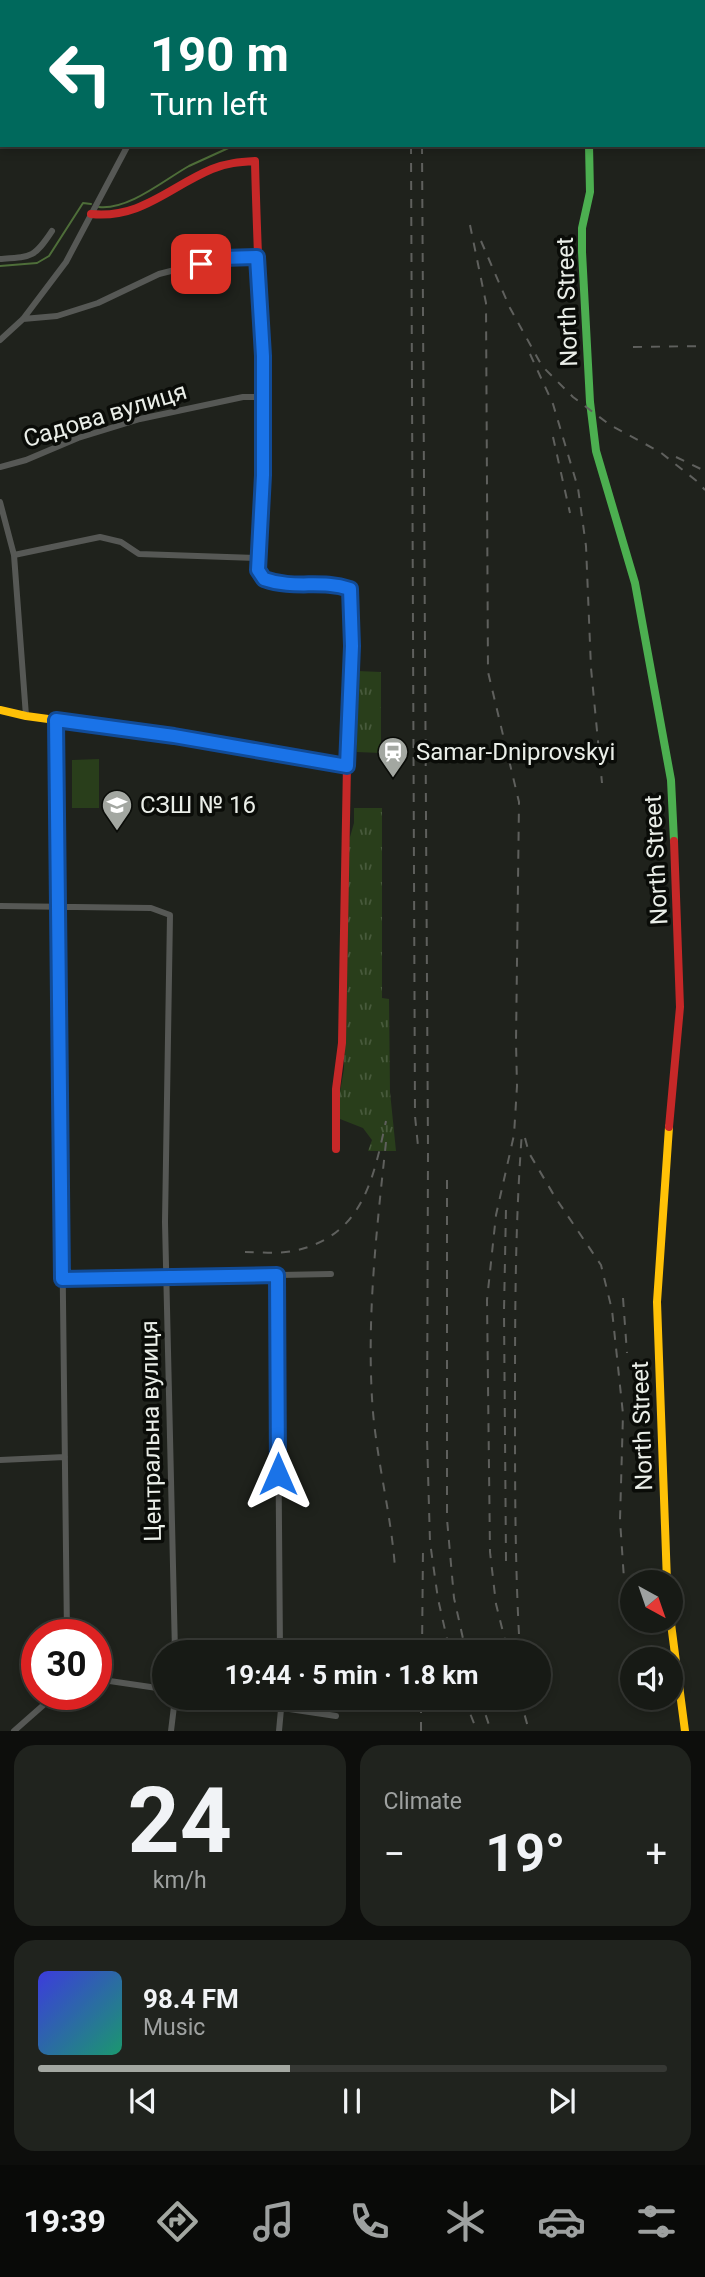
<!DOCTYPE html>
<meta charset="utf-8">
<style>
:root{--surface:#171a15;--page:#20231e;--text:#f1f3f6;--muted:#9ea1a0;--line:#363834;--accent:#a3a7a1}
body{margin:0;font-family:Roboto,sans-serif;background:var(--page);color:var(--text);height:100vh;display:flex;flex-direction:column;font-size:26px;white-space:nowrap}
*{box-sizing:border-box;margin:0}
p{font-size:23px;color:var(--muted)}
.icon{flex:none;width:38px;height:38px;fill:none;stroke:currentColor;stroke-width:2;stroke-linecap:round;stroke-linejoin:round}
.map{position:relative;height:1731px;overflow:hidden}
.drawer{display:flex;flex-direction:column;gap:14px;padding:14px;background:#0d0e0c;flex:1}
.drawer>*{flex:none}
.hud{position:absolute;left:0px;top:0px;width:705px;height:147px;box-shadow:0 4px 10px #0003,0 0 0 2px var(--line);background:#00695c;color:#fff;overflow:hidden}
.needle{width:46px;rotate:140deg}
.buttons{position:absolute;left:620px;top:1570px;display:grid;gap:14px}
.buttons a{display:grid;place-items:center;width:63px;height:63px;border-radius:50%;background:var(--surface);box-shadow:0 4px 10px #0003,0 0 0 2px var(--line);font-size:35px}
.speed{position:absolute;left:21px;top:1619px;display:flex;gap:14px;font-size:35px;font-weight:700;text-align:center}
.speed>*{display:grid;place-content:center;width:91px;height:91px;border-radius:50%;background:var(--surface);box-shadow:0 4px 10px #0003,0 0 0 2px var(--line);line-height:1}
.speed .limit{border:10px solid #d22;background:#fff;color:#111}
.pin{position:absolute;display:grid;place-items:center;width:60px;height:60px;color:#fff;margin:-30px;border-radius:14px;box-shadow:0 4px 10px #0006}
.me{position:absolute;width:77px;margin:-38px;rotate:0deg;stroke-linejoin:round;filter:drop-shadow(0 0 5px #0008)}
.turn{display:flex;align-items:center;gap:24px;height:147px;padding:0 35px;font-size:32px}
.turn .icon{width:91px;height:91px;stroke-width:2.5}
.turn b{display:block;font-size:49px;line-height:60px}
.big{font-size:52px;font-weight:700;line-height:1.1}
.drawer .tile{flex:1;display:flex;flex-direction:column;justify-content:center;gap:10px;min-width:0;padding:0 24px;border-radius:21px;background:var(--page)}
.drawer .dial{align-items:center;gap:0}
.dial b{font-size:91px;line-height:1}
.song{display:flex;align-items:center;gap:21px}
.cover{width:84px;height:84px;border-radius:10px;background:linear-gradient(135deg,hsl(240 70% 55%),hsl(160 70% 35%))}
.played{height:7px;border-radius:4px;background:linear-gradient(90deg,var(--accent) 40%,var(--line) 40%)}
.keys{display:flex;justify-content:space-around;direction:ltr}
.heat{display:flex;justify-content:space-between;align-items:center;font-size:38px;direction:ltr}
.drawer .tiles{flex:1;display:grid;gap:14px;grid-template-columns:1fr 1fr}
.tile:last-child{grid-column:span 2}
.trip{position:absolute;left:152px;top:1640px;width:399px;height:70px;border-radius:35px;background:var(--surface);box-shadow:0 4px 10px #0003,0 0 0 2px var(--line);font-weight:700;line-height:70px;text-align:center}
.menu{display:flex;height:112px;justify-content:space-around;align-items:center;background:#090a08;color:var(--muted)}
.menu .icon{width:49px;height:49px}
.menu .current{color:var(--accent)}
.menu b{font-size:32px;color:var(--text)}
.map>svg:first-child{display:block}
</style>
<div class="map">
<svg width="705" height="1731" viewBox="0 0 705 1731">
<defs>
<pattern id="grass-tufts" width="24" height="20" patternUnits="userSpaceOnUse" patternTransform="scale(1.75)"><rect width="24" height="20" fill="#293e1b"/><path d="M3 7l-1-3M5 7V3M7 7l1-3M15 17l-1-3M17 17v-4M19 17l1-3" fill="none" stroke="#485a3c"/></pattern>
</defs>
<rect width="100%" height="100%" fill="#1f221c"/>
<path fill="url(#grass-tufts)" d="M 357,671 L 381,672 L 381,753 L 357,752 L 357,745 L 353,744 L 353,701 Z
M 354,808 L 382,808 L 382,998 L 389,999 L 390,1092 L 396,1151 L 368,1151 L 372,1140 L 363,1128 L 340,1119 L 339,1097 L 344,1069 L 348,844 L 354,823 Z"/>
<path fill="#293e1b" d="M 99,759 L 99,808 L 72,808 L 72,760 Z"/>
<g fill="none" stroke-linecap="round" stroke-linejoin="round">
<path stroke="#4e6e39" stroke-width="2" d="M 99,207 C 129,210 164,180 189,166 C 204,159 220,152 235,145
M 0,266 L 37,263 L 49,256 L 83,203 L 91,204"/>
<path stroke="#565855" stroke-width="6" d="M 209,2 L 210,0
M 704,36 L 705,36
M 0,88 L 2,87
M 0,259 C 32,257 34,258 52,231
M 23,319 L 57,316 L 98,303 L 159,274 L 222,258 L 257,257
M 0,340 L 23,319 L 66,262 L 128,145
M 0,467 L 26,460 L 78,438 L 140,419 L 243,397 L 264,397
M 0,502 L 14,555 L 26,716
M 14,555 L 100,537 L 121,542 L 139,554 L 257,558
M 56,720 L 67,1634
M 0,906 L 151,908 L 170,915 L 165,1222 L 175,1652
M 277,1275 L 280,1652
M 62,1279 L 331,1274
M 0,1460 L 65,1457
M 96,1679 L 164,1689
M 217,1698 L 336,1716
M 14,1731 L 56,1694
M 171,1731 L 175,1698
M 279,1731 L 282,1698"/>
<path stroke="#4caf50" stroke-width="8" d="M 589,145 L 590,192 L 582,228 L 582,252 L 590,402 L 596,451 L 635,583 L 671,780 L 674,841
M 263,440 L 258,570 C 259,571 263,578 265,579 C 280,589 329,583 350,588 L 352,646 L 348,708"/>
<path stroke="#ffc107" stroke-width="8" d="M 0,710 L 26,716 L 174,736 L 347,766
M 667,1582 L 657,1302 L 669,1127
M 670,1616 L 685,1731"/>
<path stroke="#c62828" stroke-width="8" d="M 587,0 L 587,2
M 91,214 C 141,219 169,187 212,169 C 226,163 240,162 255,161 C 257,254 263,347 263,440
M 669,1127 L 680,1007 L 674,841
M 336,1149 L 336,1089 L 342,1043 L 348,708"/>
<path stroke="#5f605d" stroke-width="2" stroke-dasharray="9 9" stroke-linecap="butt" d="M 375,0 L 375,2
M 410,0 L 410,2
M 421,0 L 421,2
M 411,145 L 415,1116 L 418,1146
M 422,145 L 428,1150 L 427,1437 L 430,1542 L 438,1599 L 450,1652
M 470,225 L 486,303 L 488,672 L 519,802 L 516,1042 L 517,1086 L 514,1135 L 496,1215 L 487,1300 L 490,1552 L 496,1604 L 508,1652
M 481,241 L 510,308 L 542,366 L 573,397 L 610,425 L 660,452 L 698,482 L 705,490
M 633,347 L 705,346
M 530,354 L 553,404 L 578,488 L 586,546 L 591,668 L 602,783
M 553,437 L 570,513
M 676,457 L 705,471
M 525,1138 L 529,1153 L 555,1197 L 601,1265 L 612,1310 L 623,1414 L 620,1520 L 624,1579
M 386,1142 C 377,1226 367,1313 372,1398 C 375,1455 391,1511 395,1568
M 447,1180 L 447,1519 L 454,1598 L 466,1652
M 245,1252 C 260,1252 278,1254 293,1251 C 362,1237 373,1181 386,1121
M 623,1298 L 627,1353
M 506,1561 L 504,1311 L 506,1208
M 422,1652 L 423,1549
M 520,1652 C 515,1571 515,1490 515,1408 C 515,1316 515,1224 522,1132
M 464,1698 L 477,1731
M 480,1698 L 491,1731
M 520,1698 L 529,1731
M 421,1731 L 421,1698"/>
</g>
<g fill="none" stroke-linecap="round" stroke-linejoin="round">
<g stroke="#114b97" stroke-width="18">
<path id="route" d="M 201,264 L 222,258 L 257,257 L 263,356 L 263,475 L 258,570 L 264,579 C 295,590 320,579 350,589 L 352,646 L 347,766 L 174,736 L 56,720 L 62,1279 L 277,1275 L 278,1474"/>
</g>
<use href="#route" stroke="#1a73e8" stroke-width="12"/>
</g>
<defs>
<g id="station-pin" transform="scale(1.575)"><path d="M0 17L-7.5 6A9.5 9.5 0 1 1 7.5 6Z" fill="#a3a7a1" stroke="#0a0c08"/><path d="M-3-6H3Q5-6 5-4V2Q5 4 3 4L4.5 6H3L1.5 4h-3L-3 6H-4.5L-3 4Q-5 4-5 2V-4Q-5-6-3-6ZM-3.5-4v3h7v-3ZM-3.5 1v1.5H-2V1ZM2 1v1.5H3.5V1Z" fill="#fff"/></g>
<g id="school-pin" transform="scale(1.575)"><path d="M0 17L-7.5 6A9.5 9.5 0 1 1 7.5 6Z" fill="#a3a7a1" stroke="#0a0c08"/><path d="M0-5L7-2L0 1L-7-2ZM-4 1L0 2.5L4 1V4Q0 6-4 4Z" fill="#fff"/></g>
</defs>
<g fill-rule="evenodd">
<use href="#station-pin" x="393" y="752"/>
<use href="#school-pin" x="117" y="805"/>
</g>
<g text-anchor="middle" stroke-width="7" stroke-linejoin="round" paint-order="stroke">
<g font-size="24" fill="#eaeee8" stroke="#0a0c08">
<text transform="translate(567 302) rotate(-92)" y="8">North Street</text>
<text transform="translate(105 415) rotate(-17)" y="8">Садова вулиця</text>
<text transform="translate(656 860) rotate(-93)" y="8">North Street</text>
<text transform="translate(642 1426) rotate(-92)" y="8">North Street</text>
<text transform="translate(151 1431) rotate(-91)" y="8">Центральна вулиця</text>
</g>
<g font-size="24" fill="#eaeee8" stroke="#0a0c08" text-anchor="start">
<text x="416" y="760">Samar-Dniprovskyi</text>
<text x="140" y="813">СЗШ № 16</text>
</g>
</g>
</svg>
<div class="buttons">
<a><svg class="needle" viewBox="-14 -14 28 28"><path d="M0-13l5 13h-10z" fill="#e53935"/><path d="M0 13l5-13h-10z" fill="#9ea1a0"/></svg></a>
<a><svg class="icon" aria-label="sound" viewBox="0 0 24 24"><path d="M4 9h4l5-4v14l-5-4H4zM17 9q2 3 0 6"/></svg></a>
</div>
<div class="speed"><div class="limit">30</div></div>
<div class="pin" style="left:201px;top:264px;background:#d93025"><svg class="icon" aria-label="arrive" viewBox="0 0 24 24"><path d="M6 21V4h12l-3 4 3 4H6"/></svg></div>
<svg class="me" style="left:278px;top:1474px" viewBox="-20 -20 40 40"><path d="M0-17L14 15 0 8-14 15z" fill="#1a73e8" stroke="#fff" stroke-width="4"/></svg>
<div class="trip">19:44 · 5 min · 1.8 km</div>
<div class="hud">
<div class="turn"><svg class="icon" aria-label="left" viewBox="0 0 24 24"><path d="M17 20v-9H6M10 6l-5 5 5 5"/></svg><div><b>190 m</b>Turn left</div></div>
</div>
</div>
<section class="drawer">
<div class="tiles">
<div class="tile dial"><b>24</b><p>km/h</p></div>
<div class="tile"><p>Climate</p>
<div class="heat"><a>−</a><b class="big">19°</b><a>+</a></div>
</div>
<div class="tile">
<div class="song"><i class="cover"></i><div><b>98.4 FM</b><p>Music</p></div></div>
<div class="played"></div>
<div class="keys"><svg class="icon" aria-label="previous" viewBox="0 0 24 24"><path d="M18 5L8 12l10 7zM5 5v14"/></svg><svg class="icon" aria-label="pause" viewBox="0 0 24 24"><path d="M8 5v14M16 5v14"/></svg><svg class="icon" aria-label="next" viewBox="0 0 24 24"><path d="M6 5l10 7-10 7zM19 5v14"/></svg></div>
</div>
</div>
</section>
<nav class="menu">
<b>19:39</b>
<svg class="icon current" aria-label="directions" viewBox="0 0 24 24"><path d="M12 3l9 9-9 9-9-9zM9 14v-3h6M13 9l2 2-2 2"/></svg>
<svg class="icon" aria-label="music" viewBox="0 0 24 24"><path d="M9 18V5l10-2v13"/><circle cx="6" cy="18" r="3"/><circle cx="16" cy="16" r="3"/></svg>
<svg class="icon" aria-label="phone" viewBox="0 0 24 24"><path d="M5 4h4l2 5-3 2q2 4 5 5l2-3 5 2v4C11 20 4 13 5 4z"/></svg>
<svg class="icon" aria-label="climate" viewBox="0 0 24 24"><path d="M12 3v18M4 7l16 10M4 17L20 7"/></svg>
<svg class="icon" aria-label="car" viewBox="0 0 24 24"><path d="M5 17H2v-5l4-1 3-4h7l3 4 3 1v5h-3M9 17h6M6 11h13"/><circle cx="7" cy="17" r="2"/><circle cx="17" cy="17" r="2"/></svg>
<svg class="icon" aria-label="filters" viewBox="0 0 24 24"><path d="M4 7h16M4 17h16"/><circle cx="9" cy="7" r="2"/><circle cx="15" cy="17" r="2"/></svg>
</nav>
